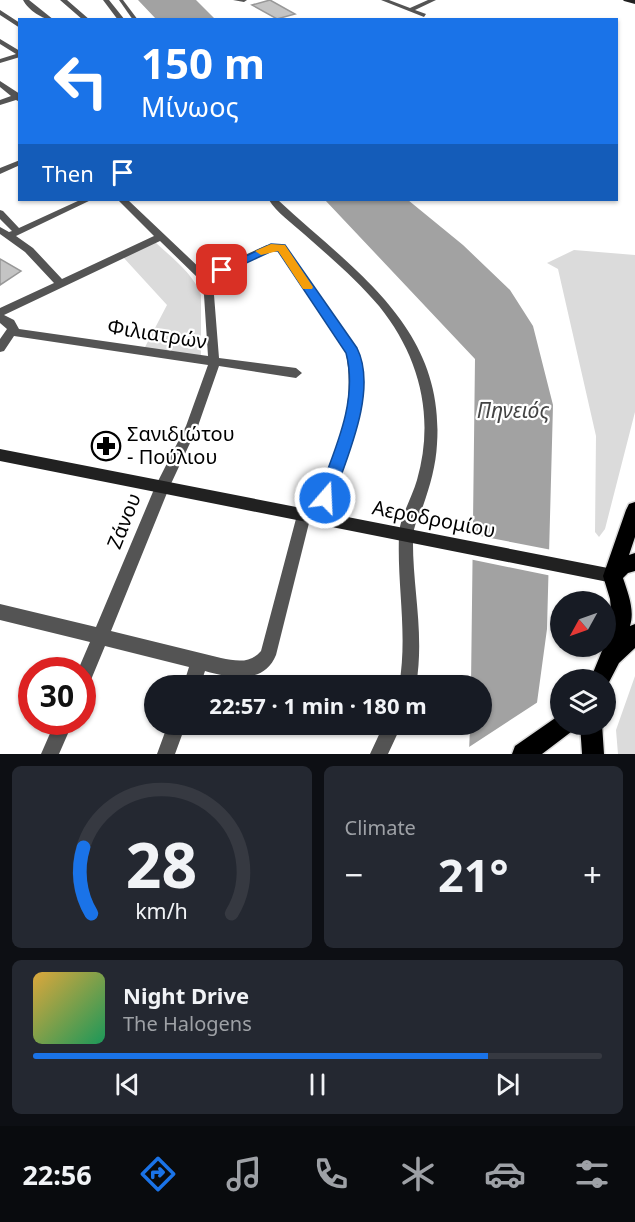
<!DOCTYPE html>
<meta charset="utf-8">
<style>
:root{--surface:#171b24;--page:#242831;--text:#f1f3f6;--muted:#9ea1a6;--line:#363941;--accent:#1a73e8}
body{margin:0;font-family:"Noto Sans",sans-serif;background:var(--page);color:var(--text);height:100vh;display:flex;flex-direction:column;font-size:22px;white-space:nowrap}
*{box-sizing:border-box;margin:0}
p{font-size:20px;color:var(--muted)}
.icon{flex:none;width:33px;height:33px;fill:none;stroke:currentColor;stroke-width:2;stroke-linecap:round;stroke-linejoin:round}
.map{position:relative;height:754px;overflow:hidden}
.drawer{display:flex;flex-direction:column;gap:12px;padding:12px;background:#0d0f14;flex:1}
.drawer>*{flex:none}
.banner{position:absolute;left:18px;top:18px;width:600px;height:183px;border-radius:0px;box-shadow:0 2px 4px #0004;background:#1a73e8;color:#fff;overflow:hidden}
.needle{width:39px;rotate:230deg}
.controls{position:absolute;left:550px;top:591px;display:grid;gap:12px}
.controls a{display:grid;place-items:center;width:66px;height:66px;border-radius:50%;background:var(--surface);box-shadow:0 2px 4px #0004;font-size:30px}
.speed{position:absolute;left:18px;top:657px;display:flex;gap:12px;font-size:30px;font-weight:700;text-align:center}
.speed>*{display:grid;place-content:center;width:78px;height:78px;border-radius:50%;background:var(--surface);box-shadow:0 2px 4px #0004;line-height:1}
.speed .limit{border:9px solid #d22;background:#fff;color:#111}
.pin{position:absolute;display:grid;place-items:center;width:51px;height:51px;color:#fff;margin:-26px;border-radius:12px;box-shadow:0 3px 9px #0006}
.me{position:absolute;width:66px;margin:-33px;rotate:19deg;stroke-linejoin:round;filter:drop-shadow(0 0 4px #0008)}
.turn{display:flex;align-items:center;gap:21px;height:126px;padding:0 24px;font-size:27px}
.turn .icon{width:78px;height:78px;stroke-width:2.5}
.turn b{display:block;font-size:42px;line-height:51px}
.then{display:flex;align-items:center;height:57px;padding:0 24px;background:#0003;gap:12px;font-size:22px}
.big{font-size:45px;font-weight:700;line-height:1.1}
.drawer .tile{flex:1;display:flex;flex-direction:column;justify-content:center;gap:9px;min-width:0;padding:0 21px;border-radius:9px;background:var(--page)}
.drawer .dial{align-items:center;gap:0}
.dial svg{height:156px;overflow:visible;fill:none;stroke:var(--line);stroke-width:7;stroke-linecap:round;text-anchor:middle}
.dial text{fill:var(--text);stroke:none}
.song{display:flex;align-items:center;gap:18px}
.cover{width:72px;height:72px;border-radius:9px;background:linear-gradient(135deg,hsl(40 70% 55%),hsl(150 70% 35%))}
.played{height:6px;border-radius:3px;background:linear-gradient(90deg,var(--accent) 80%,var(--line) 80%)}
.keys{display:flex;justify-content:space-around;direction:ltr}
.heat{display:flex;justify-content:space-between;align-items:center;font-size:33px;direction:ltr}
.drawer .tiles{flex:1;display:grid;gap:12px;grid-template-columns:1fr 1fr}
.tile:last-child{grid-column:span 2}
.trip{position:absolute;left:144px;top:675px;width:348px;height:60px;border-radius:30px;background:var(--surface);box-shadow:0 2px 4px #0004;font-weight:700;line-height:60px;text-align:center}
.tab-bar{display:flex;height:96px;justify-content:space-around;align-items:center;background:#090b0e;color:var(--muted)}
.tab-bar .icon{width:42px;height:42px}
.tab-bar .selected{color:var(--accent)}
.tab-bar b{font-size:27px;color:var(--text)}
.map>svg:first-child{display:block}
</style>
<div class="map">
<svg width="635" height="754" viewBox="0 0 635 754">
<rect width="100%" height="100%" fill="#fff"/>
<path fill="#dbdbdb" d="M 155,242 C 172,258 193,273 201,295 L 201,356 L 144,349 L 167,305 L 123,257 Z
M 574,250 L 635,255 L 635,412 L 605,529 L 599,537 L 595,532 L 596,436 L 558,269 L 547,263 Z
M 635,676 L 635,754 L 618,754 L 616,730 Z"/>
<path fill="#a2a2a2" d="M 138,0 L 196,0 L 215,19 L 156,19 Z
M 325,200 L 408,200 L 463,245 L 510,290 L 533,326 L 553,405 L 547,629 L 530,754 L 469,754 L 470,725 L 482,724 L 482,686 L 471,685 L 475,359 Z"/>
<path fill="#fff" d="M 470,534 L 552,550 L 552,576 L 469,559 Z
M 541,700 L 533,754 L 466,754 L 466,749 Z"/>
<path fill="#c4c4c4" stroke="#989898" stroke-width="1.5" d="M 270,0 L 295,14 L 277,19 L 252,5 Z
M 0,259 L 21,271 L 0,285 Z"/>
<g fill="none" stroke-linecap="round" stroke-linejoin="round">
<g stroke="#dbdbdb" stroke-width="3">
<path id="primary" d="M 635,502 L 635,537 L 629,555 L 635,553 L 635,571 L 628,573 L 623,578 C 628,593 635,610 630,626 L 635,624 L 635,648 L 619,663 L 606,688 L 606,680 L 590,680 L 604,646 L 606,646 L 612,620 L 610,599 L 603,576 L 626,510 L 629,504 Z
M 561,714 L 561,724 L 574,724 L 571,732 L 542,754 L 512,754 L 515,746 Z
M 580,724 L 602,724 L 604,754 L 582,754 Z"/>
</g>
<path fill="#545454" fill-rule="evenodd" d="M 119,0 L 123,0 L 138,20 L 133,20 Z"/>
<path fill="#545454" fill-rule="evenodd" d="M 23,0 L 29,0 L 54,20 C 43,20 28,10 23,0 Z
M 60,0 L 67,0 L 90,20 L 83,20 Z
M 103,0 L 109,0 L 125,20 L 118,20 Z
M 233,0 L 247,0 L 244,2 Z
M 381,0 L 389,0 L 410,8 L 428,0 L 436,0 L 415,10 L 426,14 L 424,17 Z
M 0,10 L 20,23 L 20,28 L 0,15 Z
M 0,39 L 20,51 L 20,57 L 0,63 L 0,59 L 16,54 L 0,44 Z
M 0,81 L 20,94 L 20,102 L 16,100 L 0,105 L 0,100 L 11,96 L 0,87 Z
M 20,160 L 20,165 L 0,174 L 0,168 Z
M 80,200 L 91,200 L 16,236 L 33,248 L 62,279 L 154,236 L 118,200 L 128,200 L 205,273 L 267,245 L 285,246 L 358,352 C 370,414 346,460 325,517 L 323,522 L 318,523 L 313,522 L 311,517 C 332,462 357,413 346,353 L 278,251 L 272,250 L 210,280 L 214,295 L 219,358 L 296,368 L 302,373 L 296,378 L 219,366 L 198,426 L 169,488 L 111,631 L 221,658 C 236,661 250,664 261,651 L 297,515 L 299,510 L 304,509 L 309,510 L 311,515 L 276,655 C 264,685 230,678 205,671 L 200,686 L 183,686 L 189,667 L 105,646 L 88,687 L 82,689 L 82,670 L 78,670 L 90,642 L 0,620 L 0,604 L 96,627 L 155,487 L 186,426 L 208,365 L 14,336 L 4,351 L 0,352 L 0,339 L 7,329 L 0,323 L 0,308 L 54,283 L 25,252 L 0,234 L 0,227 L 9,232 L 12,231 L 0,219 L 0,210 L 3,211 L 19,228 ZM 160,241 L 199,279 L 204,295 L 208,356 L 19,329 L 14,320 L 4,315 Z
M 269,200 L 278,200 C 353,270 445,327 437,444 C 436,465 430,486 423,506 C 419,516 414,525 413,536 C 412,588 425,632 416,686 L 399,686 C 408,634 397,587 399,536 C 399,518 412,498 417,480 C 435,417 420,357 379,306 C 357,280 330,257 304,234 C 293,224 276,212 269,200 Z
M 55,722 L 73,722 L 59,754 L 41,754 Z
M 168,724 L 186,724 L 175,754 L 157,754 Z
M 384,724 L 402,724 L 388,754 L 370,754 Z"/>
<path fill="#212121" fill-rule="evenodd" d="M 623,0 L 635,0 L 635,4 L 624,1 Z
M 0,449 L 613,569 L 618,571 L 621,576 L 618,581 L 613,583 L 0,461 Z"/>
<use href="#primary" fill="#000" fill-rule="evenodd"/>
</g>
<path fill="#1a73e8" stroke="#114b97" stroke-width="1.5" d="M 271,244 L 285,245 L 357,348 C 378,390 347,457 333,498 L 330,503 L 325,506 L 319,503 L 317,498 C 333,453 359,402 346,353 L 278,251 L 272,251 L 227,272 L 222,273 L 217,270 Z"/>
<path fill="#f59e0b" d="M 271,244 L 285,245 L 313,287 L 312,289 L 303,289 L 278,251 L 261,255 L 255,251 Z"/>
<defs>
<g id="pharmacy-ring" transform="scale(1.5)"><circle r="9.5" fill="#fff" stroke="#000" stroke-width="1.5"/><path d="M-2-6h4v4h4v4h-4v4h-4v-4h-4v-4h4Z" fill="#000"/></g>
</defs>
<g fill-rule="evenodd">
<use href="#pharmacy-ring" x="106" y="446"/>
</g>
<g text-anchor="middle" stroke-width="4.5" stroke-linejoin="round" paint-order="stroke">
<g font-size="20" fill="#000" stroke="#fff">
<text transform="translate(157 334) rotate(9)" y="7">Φιλιατρών</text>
<text transform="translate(434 519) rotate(11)" y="7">Αεροδρομίου</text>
<text transform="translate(124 521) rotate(-68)" y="7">Ζάνου</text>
</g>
<g font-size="20" fill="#000" stroke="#fff" text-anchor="start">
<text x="127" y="441">Σανιδιώτου<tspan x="127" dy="23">- Πούλιου</tspan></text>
</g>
<g font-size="21" font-style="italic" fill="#434343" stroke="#fff">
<text x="513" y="418">Πηνειός</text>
</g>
</g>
</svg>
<div class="controls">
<a><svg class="needle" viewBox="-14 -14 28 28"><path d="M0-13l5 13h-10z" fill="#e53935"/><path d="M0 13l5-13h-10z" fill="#9ea1a6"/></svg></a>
<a><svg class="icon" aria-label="layers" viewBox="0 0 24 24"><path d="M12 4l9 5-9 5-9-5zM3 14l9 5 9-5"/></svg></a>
</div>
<div class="speed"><div class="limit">30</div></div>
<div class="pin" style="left:222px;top:270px;background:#d93025"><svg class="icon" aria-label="arrive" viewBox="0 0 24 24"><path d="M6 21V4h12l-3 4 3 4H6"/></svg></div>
<svg class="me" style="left:325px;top:498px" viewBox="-20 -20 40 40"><circle r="17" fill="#1a73e8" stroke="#fff" stroke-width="3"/><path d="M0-11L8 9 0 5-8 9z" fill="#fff"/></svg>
<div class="trip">22:57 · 1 min · 180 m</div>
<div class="banner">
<div class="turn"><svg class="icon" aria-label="left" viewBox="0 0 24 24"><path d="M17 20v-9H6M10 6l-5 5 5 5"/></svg><div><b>150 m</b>Μίνωος</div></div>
<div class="then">Then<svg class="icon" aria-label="arrive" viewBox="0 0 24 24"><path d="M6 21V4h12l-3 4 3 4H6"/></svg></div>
</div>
</div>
<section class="drawer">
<div class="tiles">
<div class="tile dial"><svg viewBox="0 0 100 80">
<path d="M14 69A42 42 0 1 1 86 69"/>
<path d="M14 69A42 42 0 0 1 10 35" stroke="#1a73e8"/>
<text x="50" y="56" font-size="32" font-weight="700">28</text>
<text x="50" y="72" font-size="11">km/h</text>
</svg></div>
<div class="tile"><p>Climate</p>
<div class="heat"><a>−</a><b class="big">21°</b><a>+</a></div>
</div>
<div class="tile">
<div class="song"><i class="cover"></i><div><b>Night Drive</b><p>The Halogens</p></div></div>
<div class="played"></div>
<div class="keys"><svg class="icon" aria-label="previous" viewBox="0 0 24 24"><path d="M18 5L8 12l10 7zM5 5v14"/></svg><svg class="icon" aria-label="pause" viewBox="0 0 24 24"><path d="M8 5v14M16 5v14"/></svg><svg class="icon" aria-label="next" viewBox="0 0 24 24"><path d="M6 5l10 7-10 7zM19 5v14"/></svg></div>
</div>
</div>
</section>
<nav class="tab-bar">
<b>22:56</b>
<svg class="icon selected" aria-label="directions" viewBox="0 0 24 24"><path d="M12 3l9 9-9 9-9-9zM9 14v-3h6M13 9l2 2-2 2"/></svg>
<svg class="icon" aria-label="music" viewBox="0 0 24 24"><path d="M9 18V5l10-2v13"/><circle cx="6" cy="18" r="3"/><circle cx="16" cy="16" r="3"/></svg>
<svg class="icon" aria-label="phone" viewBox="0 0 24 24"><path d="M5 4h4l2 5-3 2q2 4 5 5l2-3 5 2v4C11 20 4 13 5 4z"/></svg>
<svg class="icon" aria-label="climate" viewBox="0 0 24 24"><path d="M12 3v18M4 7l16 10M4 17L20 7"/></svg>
<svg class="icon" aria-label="car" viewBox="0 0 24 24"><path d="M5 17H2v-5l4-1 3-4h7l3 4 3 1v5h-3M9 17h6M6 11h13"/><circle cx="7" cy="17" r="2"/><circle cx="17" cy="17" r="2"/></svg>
<svg class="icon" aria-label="filters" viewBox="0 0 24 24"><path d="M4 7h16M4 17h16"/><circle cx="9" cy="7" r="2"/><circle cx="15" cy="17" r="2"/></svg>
</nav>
